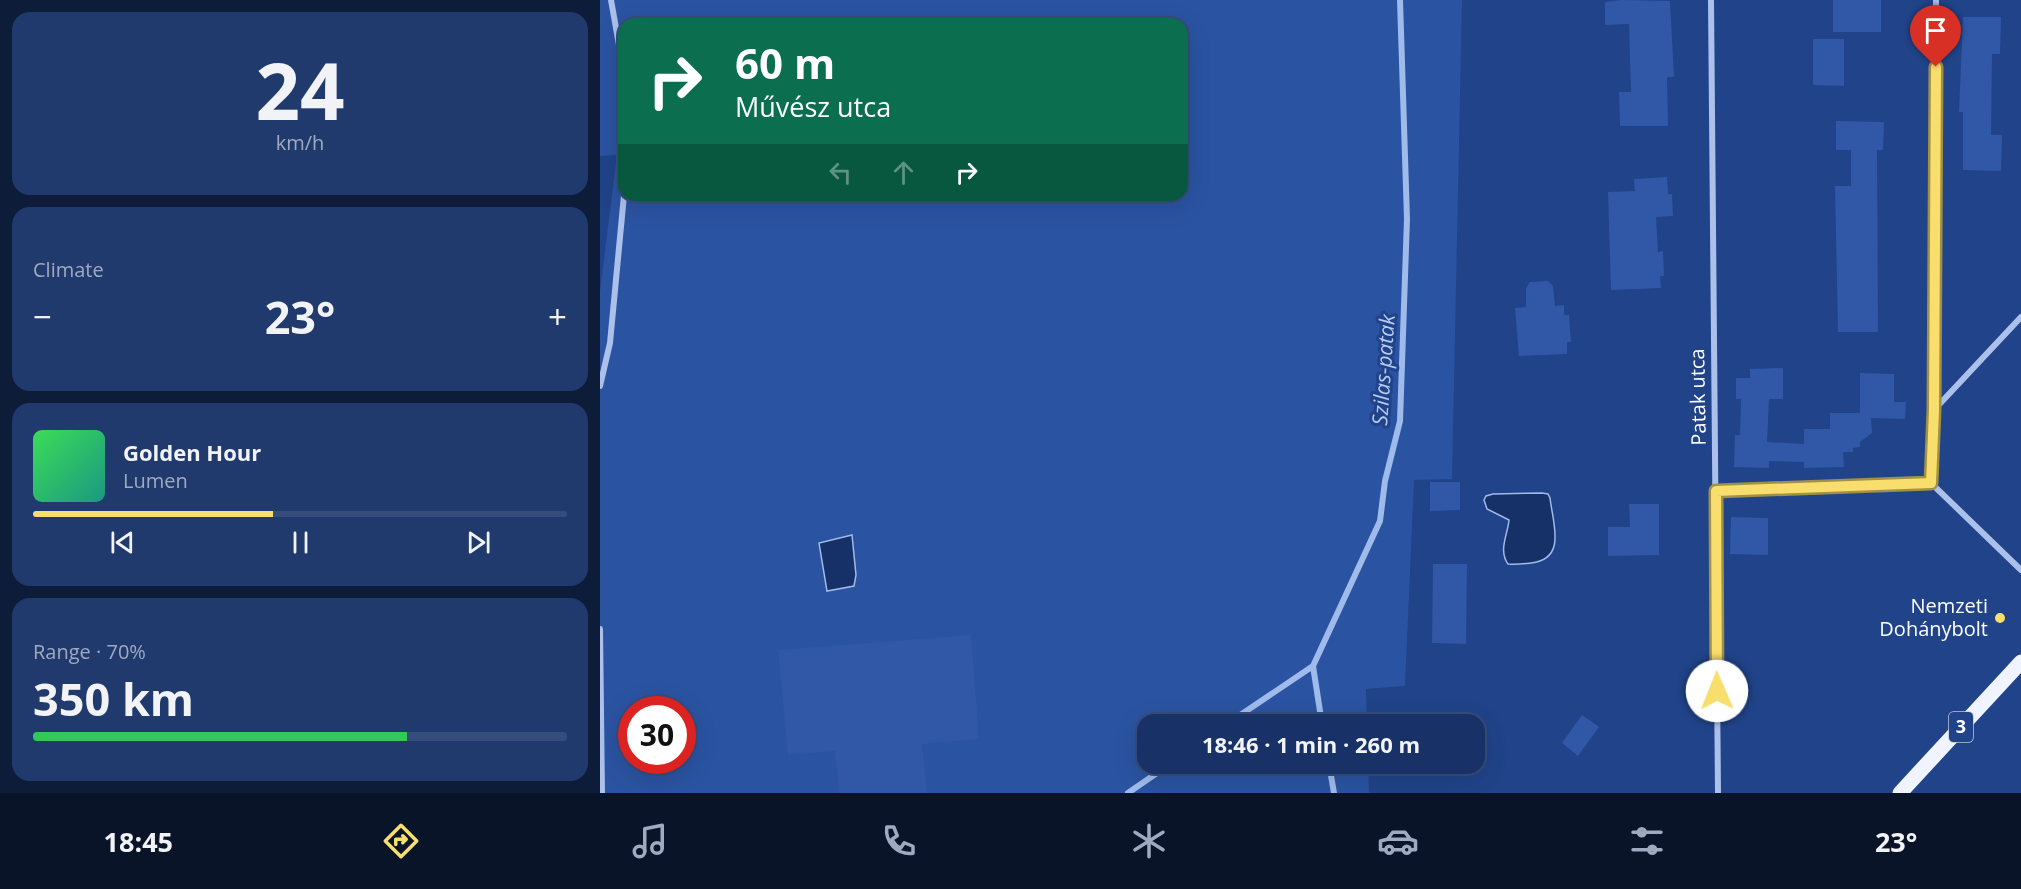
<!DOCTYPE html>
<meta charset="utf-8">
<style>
:root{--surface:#183267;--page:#213a6d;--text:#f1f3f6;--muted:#9faac0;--line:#364d7b;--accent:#f8de6c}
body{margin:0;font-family:"Open Sans",sans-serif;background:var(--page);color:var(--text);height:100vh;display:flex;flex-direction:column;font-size:22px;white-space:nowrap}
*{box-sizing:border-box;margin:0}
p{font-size:20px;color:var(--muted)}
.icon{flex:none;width:33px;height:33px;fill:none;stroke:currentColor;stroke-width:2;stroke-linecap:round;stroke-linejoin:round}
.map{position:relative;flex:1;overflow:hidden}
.sheet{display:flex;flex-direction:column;gap:12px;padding:12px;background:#0d1c39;width:600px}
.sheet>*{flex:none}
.banner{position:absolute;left:18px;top:18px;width:570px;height:183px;border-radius:18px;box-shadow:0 6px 24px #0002,0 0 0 2px var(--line);background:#0b6e4f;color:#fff;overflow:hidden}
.speed{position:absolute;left:18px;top:696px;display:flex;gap:12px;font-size:30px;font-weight:700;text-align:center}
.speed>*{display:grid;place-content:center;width:78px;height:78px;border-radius:50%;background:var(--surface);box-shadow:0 6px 24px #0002,0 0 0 2px var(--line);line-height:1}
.speed .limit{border:9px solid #d22;background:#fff;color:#111}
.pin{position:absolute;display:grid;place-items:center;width:51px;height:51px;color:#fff;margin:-62px -26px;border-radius:50% 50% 50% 0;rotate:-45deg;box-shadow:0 0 6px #0007}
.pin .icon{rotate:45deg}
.me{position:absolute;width:66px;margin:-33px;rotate:359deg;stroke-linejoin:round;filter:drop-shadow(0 0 4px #0008)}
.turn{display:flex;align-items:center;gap:21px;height:126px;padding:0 18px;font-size:27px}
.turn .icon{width:78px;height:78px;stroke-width:2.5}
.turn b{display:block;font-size:42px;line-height:51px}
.lanes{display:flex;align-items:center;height:57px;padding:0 18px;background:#0003;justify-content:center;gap:30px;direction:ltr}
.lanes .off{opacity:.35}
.big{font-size:45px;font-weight:700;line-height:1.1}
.sheet .tile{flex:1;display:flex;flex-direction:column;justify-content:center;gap:9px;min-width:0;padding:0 21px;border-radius:18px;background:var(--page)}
.sheet .dial{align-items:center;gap:0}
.dial b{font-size:78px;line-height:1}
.song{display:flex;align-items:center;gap:18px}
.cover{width:72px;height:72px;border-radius:9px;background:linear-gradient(135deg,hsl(130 70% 55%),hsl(170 70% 35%))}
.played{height:6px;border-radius:3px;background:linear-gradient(90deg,var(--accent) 45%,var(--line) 45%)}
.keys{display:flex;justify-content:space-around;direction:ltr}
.heat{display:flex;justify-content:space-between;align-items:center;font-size:33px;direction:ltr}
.charge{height:9px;border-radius:4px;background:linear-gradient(90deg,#34c759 70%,var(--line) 0)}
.trip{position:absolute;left:537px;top:714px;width:348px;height:60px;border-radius:18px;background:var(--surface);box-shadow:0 6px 24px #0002,0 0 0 2px var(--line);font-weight:700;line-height:60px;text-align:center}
.tabs{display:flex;height:96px;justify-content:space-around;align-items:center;background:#0a1429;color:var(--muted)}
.tabs .icon{width:42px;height:42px}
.tabs .active{color:var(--accent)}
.tabs b{font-size:27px;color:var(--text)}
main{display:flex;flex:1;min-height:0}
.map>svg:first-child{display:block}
</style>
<main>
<section class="sheet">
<div class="tile dial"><b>24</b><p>km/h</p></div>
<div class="tile"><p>Climate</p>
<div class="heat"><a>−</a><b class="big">23°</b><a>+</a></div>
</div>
<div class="tile">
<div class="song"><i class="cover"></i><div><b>Golden Hour</b><p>Lumen</p></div></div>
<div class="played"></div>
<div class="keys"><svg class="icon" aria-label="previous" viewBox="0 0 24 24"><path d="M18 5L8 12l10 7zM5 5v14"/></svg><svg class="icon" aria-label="pause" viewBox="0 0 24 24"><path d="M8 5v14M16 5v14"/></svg><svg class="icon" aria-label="next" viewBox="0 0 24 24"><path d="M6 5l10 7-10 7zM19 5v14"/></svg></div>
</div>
<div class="tile"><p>Range · 70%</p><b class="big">350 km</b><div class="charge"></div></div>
</section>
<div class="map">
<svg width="1421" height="793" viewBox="0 0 1421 793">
<rect width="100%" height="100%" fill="#204389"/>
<path fill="#2a53a1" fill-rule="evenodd" d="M 0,0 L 862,0 L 852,479 L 814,480 L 805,686 L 766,689 L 767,724 L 548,724 L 548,764 L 768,764 L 769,793 L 0,793 L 0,291 L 17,155 L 0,156 ZM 24,24 L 582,24 L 582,195 L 24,195 ZM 32,710 L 82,710 L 82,760 L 32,760 Z"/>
<path fill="#163168" stroke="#9fbbec" stroke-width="1.5" d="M 942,493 L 948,494 L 950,498 C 953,524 967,559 931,563 C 923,564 916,565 908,564 C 898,550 908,534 909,520 L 887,509 L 884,500 L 886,496 L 893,494 Z
M 252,535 L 256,575 L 254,586 L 227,591 L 219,543 Z"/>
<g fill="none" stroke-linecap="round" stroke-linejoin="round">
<path stroke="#9fbbec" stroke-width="6" d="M 627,724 L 713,666
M 722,724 L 713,666 L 780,521 L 785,481 L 800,421 L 807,219 L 800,0
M 729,764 L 734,793
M 528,793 L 570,764"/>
</g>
<path fill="#3058a6" d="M 1021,0 L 1070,1 L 1074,77 L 1067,77 L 1068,126 L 1020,126 L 1019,92 L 1031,92 L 1029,24 L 1005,25 L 1005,2 Z
M 1233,0 L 1281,0 L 1281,32 L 1233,32 Z
M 1363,17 L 1401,17 L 1400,54 L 1392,54 L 1391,135 L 1402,135 L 1401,171 L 1363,170 L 1363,112 L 1359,112 Z
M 1213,39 L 1244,39 L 1244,86 L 1213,85 Z
M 1236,121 L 1284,122 L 1283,150 L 1277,150 L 1278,332 L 1238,332 L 1235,186 L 1251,186 L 1251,150 L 1236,150 Z
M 1067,177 L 1068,194 L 1072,194 L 1073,216 L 1056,217 L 1058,252 L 1063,251 L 1064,276 L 1060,276 L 1061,288 L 1011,290 L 1008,192 L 1035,191 L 1034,179 Z
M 948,281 L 953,286 L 955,306 L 964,305 L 964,315 L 969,315 L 971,342 L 967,342 L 967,354 L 919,356 L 915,308 L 926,307 L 926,288 L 930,282 Z
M 1183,368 L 1183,399 L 1169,399 L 1167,442 L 1204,444 L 1204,429 L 1230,429 L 1230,413 L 1260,413 L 1260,373 L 1294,374 L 1294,402 L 1306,402 L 1305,419 L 1271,418 L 1272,433 L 1260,442 L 1260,447 L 1253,448 L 1253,452 L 1243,452 L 1244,467 L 1204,468 L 1204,462 L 1169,461 L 1169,468 L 1134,467 L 1135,435 L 1140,435 L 1141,399 L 1136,399 L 1136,378 L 1150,378 L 1150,369 Z
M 830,482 L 860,482 L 860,510 L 830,511 Z
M 1029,504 L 1059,504 L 1059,555 L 1008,556 L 1008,527 L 1030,527 Z
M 1131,517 L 1168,518 L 1168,555 L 1130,554 Z
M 833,564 L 867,564 L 866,644 L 832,643 Z
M 371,635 L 379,739 L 322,744 L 327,793 L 239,793 L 235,751 L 188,755 L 178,650 Z
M 982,715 L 999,727 L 978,756 L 962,743 Z"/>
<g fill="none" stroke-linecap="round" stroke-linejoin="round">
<path stroke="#abc1eb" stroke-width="6" d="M 11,0 L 24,73
M 1111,0 L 1118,793
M 0,386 L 10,343 L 24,195
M 1334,410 L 1421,317
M 1331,483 L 1334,410 L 1336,0
M 1116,491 L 1331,483 L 1421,570
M 0,629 L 2,793"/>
<path stroke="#f0f4fe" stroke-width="15" d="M 1300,793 L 1421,662"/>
</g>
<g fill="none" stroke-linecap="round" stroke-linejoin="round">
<g stroke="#a19046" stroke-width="15">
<path id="route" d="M 1117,691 L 1116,491 L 1331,483 L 1334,410 L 1336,67"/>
</g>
<use href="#route" stroke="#f8de6c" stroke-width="10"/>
</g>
<circle fill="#f8de6c" stroke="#204389" stroke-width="2" cx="1400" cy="618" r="6"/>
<g text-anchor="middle" stroke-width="6" stroke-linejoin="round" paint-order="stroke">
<rect fill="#204389" stroke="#bcc7dc" stroke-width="1.5" x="1349" y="712" width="24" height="30" rx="4.5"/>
<g font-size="18" font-weight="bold" fill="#fff">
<text x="1361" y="733">3</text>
</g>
<g font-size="20" fill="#fff" stroke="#204389">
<text transform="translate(1098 397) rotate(-91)" y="7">Patak utca</text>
</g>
<g font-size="20" fill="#fff" stroke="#204389" text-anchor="end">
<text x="1388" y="613">Nemzeti<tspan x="1388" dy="23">Dohánybolt</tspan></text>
</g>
<g font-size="21" font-style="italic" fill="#b7ccf2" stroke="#204389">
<text transform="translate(784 370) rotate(-86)" y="7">Szilas-patak</text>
</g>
</g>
</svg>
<div class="speed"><div class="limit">30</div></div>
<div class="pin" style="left:1336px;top:67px;background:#d93025"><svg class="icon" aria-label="arrive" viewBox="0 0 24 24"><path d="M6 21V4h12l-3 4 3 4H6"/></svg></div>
<svg class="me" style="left:1117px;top:691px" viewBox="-20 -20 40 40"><circle r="19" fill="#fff"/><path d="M0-13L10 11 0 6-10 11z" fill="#f8de6c"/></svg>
<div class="trip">18:46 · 1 min · 260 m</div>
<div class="banner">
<div class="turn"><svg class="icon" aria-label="right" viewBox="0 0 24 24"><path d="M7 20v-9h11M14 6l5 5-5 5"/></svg><div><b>60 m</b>Művész utca</div></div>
<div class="lanes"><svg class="icon off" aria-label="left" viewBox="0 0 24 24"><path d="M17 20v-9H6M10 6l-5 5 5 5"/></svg><svg class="icon off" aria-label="ahead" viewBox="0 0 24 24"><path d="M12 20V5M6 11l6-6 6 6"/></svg><svg class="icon" aria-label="right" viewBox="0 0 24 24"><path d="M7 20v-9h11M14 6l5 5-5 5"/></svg></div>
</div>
</div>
</main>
<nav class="tabs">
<b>18:45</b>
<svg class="icon active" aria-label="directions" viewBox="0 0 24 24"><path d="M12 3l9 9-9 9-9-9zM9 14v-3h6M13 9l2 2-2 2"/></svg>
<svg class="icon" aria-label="music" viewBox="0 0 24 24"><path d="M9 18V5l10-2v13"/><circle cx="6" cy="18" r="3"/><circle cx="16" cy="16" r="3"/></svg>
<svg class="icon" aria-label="phone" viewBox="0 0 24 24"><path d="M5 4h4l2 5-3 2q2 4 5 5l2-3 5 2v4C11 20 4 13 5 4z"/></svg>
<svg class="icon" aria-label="climate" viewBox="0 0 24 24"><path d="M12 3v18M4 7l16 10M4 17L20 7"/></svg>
<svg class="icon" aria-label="car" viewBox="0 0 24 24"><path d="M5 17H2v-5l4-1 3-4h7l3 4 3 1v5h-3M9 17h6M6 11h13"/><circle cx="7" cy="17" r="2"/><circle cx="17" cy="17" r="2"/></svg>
<svg class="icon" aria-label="filters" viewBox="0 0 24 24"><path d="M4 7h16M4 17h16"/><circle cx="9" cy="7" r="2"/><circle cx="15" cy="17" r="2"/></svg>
<b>23°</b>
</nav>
